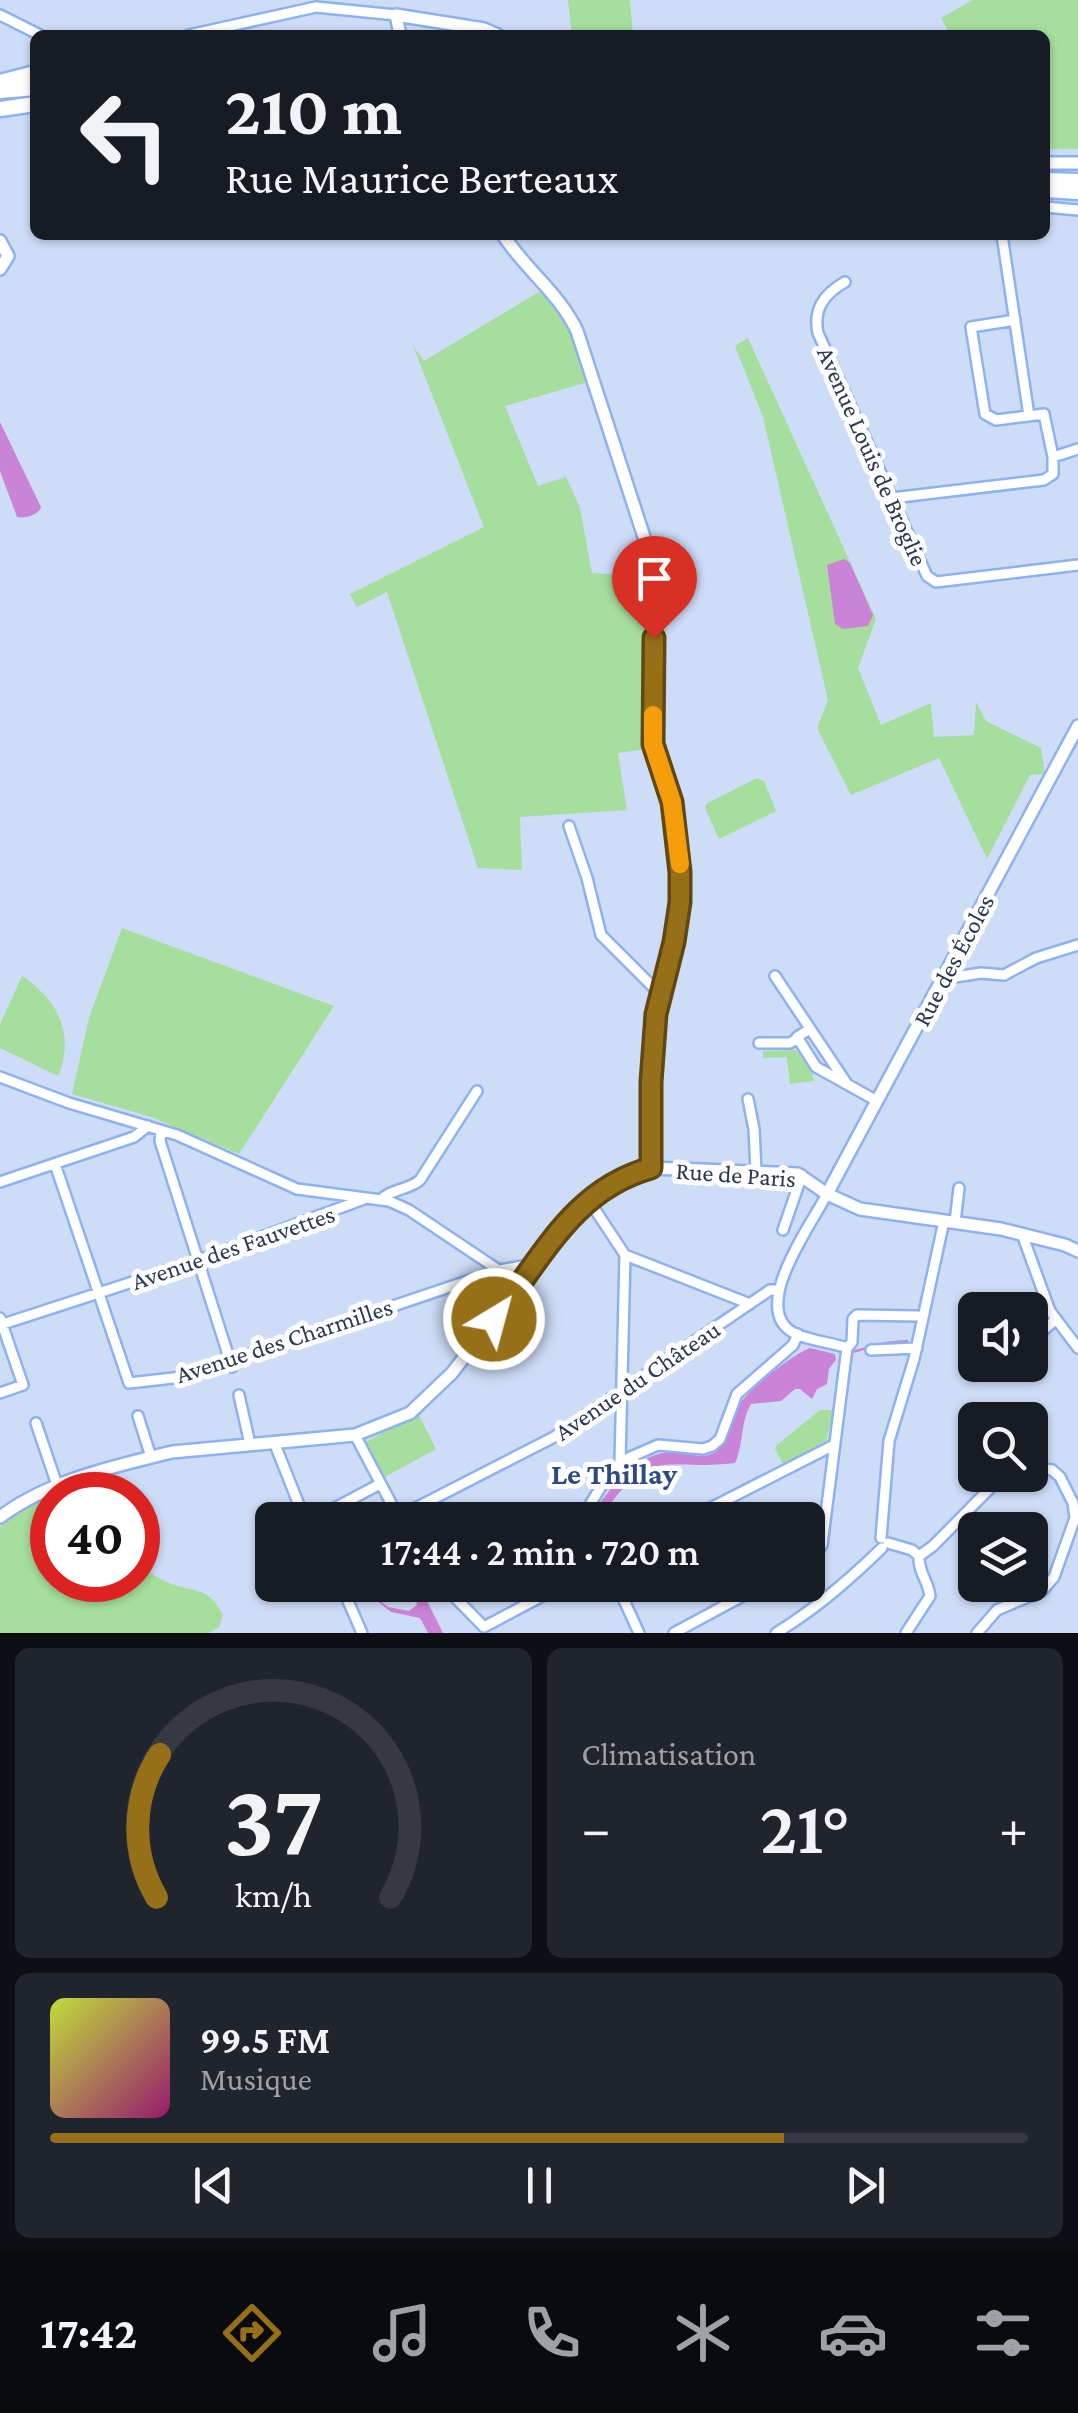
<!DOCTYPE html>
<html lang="fr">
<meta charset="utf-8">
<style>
:root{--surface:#171b24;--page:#20242c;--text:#f1f3f6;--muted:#9ea1a6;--line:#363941;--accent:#966f19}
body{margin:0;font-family:"Crimson Pro",serif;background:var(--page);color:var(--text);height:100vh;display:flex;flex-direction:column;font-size:38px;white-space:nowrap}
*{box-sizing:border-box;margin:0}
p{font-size:32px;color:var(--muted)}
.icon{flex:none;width:55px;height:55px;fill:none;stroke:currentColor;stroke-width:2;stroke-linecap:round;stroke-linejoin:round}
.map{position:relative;height:1633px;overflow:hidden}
.drawer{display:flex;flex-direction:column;gap:15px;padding:15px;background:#0d0f14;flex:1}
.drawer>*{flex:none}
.banner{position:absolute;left:30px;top:30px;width:1020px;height:210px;border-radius:15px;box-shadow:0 2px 8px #0004;background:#171b24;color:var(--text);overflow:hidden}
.fabs{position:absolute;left:958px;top:1292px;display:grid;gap:20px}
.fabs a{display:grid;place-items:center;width:90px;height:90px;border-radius:15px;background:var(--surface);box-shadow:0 2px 8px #0004;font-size:50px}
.speed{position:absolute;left:30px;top:1472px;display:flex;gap:20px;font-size:50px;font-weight:700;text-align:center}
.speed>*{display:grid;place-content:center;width:130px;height:130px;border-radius:50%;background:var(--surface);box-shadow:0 2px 8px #0004;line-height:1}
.speed .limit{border:15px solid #d22;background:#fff;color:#111}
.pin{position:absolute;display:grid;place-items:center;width:85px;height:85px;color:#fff;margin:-102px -42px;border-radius:50% 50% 50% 0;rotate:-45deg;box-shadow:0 0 10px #0007}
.pin .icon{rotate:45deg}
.me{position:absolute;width:110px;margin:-55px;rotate:37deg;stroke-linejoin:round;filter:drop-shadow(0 0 8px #0008)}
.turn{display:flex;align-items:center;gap:35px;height:210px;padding:0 30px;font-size:45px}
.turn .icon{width:130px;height:130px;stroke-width:2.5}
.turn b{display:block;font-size:70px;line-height:85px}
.big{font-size:75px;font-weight:600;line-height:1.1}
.drawer .card{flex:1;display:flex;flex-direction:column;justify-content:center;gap:15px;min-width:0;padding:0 35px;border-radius:15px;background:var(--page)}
.drawer .dial{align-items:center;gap:0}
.dial svg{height:260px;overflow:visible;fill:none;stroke:var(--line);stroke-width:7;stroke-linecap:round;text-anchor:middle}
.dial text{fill:var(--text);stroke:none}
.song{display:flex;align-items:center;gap:30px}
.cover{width:120px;height:120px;border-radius:15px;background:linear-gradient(135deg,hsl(70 70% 55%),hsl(320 70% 35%))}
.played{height:10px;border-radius:5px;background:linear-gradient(90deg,var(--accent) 75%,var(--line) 75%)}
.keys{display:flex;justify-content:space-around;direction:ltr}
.heat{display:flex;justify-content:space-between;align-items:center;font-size:55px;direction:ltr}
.drawer .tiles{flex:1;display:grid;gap:15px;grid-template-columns:1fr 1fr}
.card:last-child{grid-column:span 2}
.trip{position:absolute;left:255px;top:1502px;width:570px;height:100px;border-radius:15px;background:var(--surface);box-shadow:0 2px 8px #0004;font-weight:600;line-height:100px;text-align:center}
.menu{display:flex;height:160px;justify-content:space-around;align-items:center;background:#090b0e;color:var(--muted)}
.menu .icon{width:70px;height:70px}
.menu .on{color:var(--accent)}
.menu b{font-size:45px;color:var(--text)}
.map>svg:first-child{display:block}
</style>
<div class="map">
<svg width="1078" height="1633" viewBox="0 0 1078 1633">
<rect width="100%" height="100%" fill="#ceddf7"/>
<path fill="#a5de9d" d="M 568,0 L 630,0 L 633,35 L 572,35 Z
M 973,0 L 1078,0 L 1078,149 L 1045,149 L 1045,35 L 950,35 L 941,18 Z
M 542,290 L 566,320 L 588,382 L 505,406 L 538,486 L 566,477 L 580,508 L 592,573 L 645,576 L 648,749 L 618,753 L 627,810 L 520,817 L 522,870 L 478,868 L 387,592 L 357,607 L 350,594 L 484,527 L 413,346 L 424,361 Z
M 748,338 L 876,619 L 858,668 L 881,725 L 931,703 L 934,737 L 974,735 L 976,702 L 986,721 L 1041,748 L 1045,774 L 1030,775 L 987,859 L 939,758 L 851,795 L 817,728 L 828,700 L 763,417 L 735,346 Z
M 757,778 L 764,781 L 776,811 L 719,839 L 705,808 L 706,804 Z
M 122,928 L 334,1006 L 239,1154 L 151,1117 L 72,1094 L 89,1018 Z
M 22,976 C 57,999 76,1034 58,1076 L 0,1048 L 0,1024 Z
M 796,1050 L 812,1072 L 814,1081 L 790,1084 L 787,1057 L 763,1058 L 763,1051 Z
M 820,1410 L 834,1410 L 826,1441 L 783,1464 L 775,1449 L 777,1445 Z
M 418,1413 L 436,1449 L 383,1478 L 364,1443 Z
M 39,1501 L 36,1535 L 52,1536 L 52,1580 L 138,1580 L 138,1564 C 147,1570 157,1578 167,1582 C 194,1594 207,1584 223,1615 L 219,1627 L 209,1633 L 0,1633 L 0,1527 L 28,1504 Z"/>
<path fill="#cb83d7" d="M 0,422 L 41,507 C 40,514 25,519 17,517 L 0,471 Z
M 844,559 L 850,563 L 873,615 L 868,626 L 843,629 L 835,624 L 827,565 Z
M 810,1348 L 835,1354 L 836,1360 L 829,1369 L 827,1384 L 817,1389 L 812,1399 L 800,1389 L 795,1389 L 781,1401 L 751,1404 C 740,1423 744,1444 735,1463 C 657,1472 654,1443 599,1519 L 575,1520 C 607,1511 610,1474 641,1461 C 648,1458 656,1454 663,1453 C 683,1448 705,1466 721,1447 C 732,1435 731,1418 739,1405 C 748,1390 794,1353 810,1348 Z
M 374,1585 L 378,1585 L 378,1599 L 388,1607 L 409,1611 L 417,1605 L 412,1585 L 419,1585 L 443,1633 L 428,1633 L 420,1618 L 391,1612 L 376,1600 Z"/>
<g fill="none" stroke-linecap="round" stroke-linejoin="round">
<path stroke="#cb83d7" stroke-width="2.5" d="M 852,1352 L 886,1343 L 907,1341"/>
<g stroke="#8eb1ef" stroke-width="14">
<path id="street" d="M 0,15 L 40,35
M 189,35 L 316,7 L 396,15
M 1045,207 L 1078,210
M 1002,235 L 1029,416
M 845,282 C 824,294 813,309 818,333 L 927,576 L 936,582 L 1078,565
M 1053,457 L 1078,449
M 892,498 L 1044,480 L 1053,474 L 1053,457 L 1044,414 L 996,420 L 985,414 L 971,327 L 1015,320
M 569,826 L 587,878 L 601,935 L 660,994
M 775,976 L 847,1084
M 942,979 L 981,973 L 1004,975 L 1036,958 L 1078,945
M 810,1029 L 797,1037 L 816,1067 L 877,1101
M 759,1043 L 790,1043 L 798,1038
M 0,1077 L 69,1103 L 177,1135 L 297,1189 L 389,1201 L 409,1210 L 497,1269
M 748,1099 L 754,1129 L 756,1171
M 161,1131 L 160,1141 L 232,1367
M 55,1164 L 129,1383 L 182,1377 L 500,1270 L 522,1266 L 532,1270
M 0,1182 L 134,1137 L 148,1126
M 588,1199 L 625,1255
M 381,1200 C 390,1189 409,1190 420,1180 L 477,1091
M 955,1222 L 959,1188
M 783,1230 L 802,1175
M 1022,1234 L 1050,1311 L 1078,1348
M 625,1255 L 750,1304
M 0,1318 L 23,1385 L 0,1393
M 0,1325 L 197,1261 L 364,1199
M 1030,1342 L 1055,1320
M 847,1348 L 852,1342 L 853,1319 L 857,1315 L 917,1316
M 871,1350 L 917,1348
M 1030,1350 L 1031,1361
M 239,1395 L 250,1444
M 138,1416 L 151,1457
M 36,1423 L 57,1485
M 355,1435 L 400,1520
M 274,1442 L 305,1520
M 620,1462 L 625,1255
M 398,1517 L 554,1437 L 770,1290 L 777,1290
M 312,1520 L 380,1484
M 556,1520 L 588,1508 L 608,1475 L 626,1459 L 658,1445 L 703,1449 L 712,1446 L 720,1439 L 737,1394 L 793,1345 L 798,1334
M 687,1520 L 834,1445
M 266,1527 L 272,1526
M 881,1538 L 889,1441 L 914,1359 L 944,1221
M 888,1543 L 912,1550 L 919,1556
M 808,1561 L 822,1545 L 847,1348 C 830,1342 810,1341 794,1333 C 748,1309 812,1224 827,1194
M 341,1585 L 362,1633
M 443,1585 L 484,1627
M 617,1585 L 639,1633
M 484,1627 L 563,1585
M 674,1633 L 763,1585
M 776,1633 C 816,1609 849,1580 882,1548
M 906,1633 L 930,1596 C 928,1580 918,1572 919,1556 L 933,1546 L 1003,1475
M 977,1633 L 997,1610 L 1042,1591 L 1054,1577 L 1075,1518 L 1073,1503 L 1060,1477 L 1052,1470 L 1030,1467"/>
</g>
<g stroke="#8eb1ef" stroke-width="16">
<path id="secondary" d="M 400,35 L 396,15 L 484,29 L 498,35
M 1045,163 L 1078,163
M 503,235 C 526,270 559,293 577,331 L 657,577 L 652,668 L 653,744 L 672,802 L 680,872 L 680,902 L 674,942 L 656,1014 L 651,1082 L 651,1168
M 0,241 L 8,256 L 0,269
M 827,1194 L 1078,726
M 0,1517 C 50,1480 112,1467 172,1452 L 355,1435 L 410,1413 L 452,1373 L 576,1211 L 612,1182 L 651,1168 L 798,1174 L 827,1194 L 860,1209 L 1001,1229 L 1065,1245 L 1078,1251"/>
</g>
<g stroke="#8eb1ef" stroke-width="19">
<path id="primary" d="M 0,82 L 35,73
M 0,91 L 35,88
M 0,109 L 35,104
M 1045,180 L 1078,181
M 1045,190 L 1078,192"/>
</g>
<use href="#street" stroke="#fff" stroke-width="9"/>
<use href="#secondary" stroke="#fff" stroke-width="11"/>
<use href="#primary" stroke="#fff" stroke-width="14"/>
</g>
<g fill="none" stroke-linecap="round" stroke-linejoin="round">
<g stroke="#624810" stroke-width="25">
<path id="route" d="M 494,1319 C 542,1259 572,1190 651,1168 L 651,1082 L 656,1014 L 674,942 L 680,902 L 680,872 L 672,802 L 653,744 L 654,638"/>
</g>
<use href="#route" stroke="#966f19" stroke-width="18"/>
<path stroke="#f59e0b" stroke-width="18" d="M 653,715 L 653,744 L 672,802 L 680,864"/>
</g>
<g text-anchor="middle" stroke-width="10" stroke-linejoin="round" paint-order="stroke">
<g font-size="25" fill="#2a3852" stroke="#fdfdfd">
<text transform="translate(873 456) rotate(66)" y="9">Avenue Louis de Broglie</text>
<text transform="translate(953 960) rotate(-62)" y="9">Rue des Écoles</text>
<text transform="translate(736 1174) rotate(4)" y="9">Rue de Paris</text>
<text transform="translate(233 1247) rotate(-19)" y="9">Avenue des Fauvettes</text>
<text transform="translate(284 1340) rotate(-18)" y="9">Avenue des Charmilles</text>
<text transform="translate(637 1380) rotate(-34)" y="9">Avenue du Château</text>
</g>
<g font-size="30" font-weight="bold" fill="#2d4a81" stroke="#fdfdfd">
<text x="614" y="1484">Le Thillay</text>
</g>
</g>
</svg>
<div class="fabs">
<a><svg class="icon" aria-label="sound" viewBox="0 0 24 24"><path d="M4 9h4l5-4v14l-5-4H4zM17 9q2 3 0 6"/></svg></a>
<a><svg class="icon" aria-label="search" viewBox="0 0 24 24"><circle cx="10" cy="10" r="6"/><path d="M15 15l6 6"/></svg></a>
<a><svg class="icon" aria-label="layers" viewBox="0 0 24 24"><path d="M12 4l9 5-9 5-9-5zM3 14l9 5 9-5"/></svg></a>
</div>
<div class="speed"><div class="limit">40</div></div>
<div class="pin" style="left:654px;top:638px;background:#d93025"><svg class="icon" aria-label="arrive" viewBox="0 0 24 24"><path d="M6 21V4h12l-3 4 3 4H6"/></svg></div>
<svg class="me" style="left:494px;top:1319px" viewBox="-20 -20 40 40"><circle r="17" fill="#966f19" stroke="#fff" stroke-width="3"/><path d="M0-11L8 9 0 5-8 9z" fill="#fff"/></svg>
<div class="trip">17:44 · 2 min · 720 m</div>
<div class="banner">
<div class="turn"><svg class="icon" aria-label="left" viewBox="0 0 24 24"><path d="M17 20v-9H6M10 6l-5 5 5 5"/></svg><div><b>210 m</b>Rue Maurice Berteaux</div></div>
</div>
</div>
<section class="drawer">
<div class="tiles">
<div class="card dial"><svg viewBox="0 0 100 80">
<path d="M14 69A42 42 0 1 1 86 69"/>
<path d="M14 69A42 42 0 0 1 15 25" stroke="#966f19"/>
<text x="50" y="56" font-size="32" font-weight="700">37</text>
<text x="50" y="72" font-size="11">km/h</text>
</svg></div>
<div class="card"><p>Climatisation</p>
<div class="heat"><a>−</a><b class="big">21°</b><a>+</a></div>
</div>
<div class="card">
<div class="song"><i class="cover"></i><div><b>99.5 FM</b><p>Musique</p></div></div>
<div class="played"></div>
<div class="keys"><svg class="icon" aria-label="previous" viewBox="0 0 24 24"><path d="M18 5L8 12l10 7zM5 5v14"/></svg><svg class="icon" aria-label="pause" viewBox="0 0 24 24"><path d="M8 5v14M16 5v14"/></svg><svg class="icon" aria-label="next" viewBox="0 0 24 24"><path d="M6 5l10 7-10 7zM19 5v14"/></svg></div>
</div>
</div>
</section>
<nav class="menu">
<b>17:42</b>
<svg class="icon on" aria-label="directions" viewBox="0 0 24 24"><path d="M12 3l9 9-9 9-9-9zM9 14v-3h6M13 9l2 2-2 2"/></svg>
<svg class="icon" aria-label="music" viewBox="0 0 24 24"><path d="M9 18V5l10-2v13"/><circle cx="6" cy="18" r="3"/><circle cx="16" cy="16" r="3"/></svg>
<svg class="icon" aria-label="phone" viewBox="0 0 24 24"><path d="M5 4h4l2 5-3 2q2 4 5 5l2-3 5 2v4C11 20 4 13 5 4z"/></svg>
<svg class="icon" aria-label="climate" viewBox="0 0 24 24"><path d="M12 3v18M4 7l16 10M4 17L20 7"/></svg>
<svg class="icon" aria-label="car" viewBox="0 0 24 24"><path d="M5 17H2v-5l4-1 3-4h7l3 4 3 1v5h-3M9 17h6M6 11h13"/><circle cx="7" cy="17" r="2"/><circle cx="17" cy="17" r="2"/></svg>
<svg class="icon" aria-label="filters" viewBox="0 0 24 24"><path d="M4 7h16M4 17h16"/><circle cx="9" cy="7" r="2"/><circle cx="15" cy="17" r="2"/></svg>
</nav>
